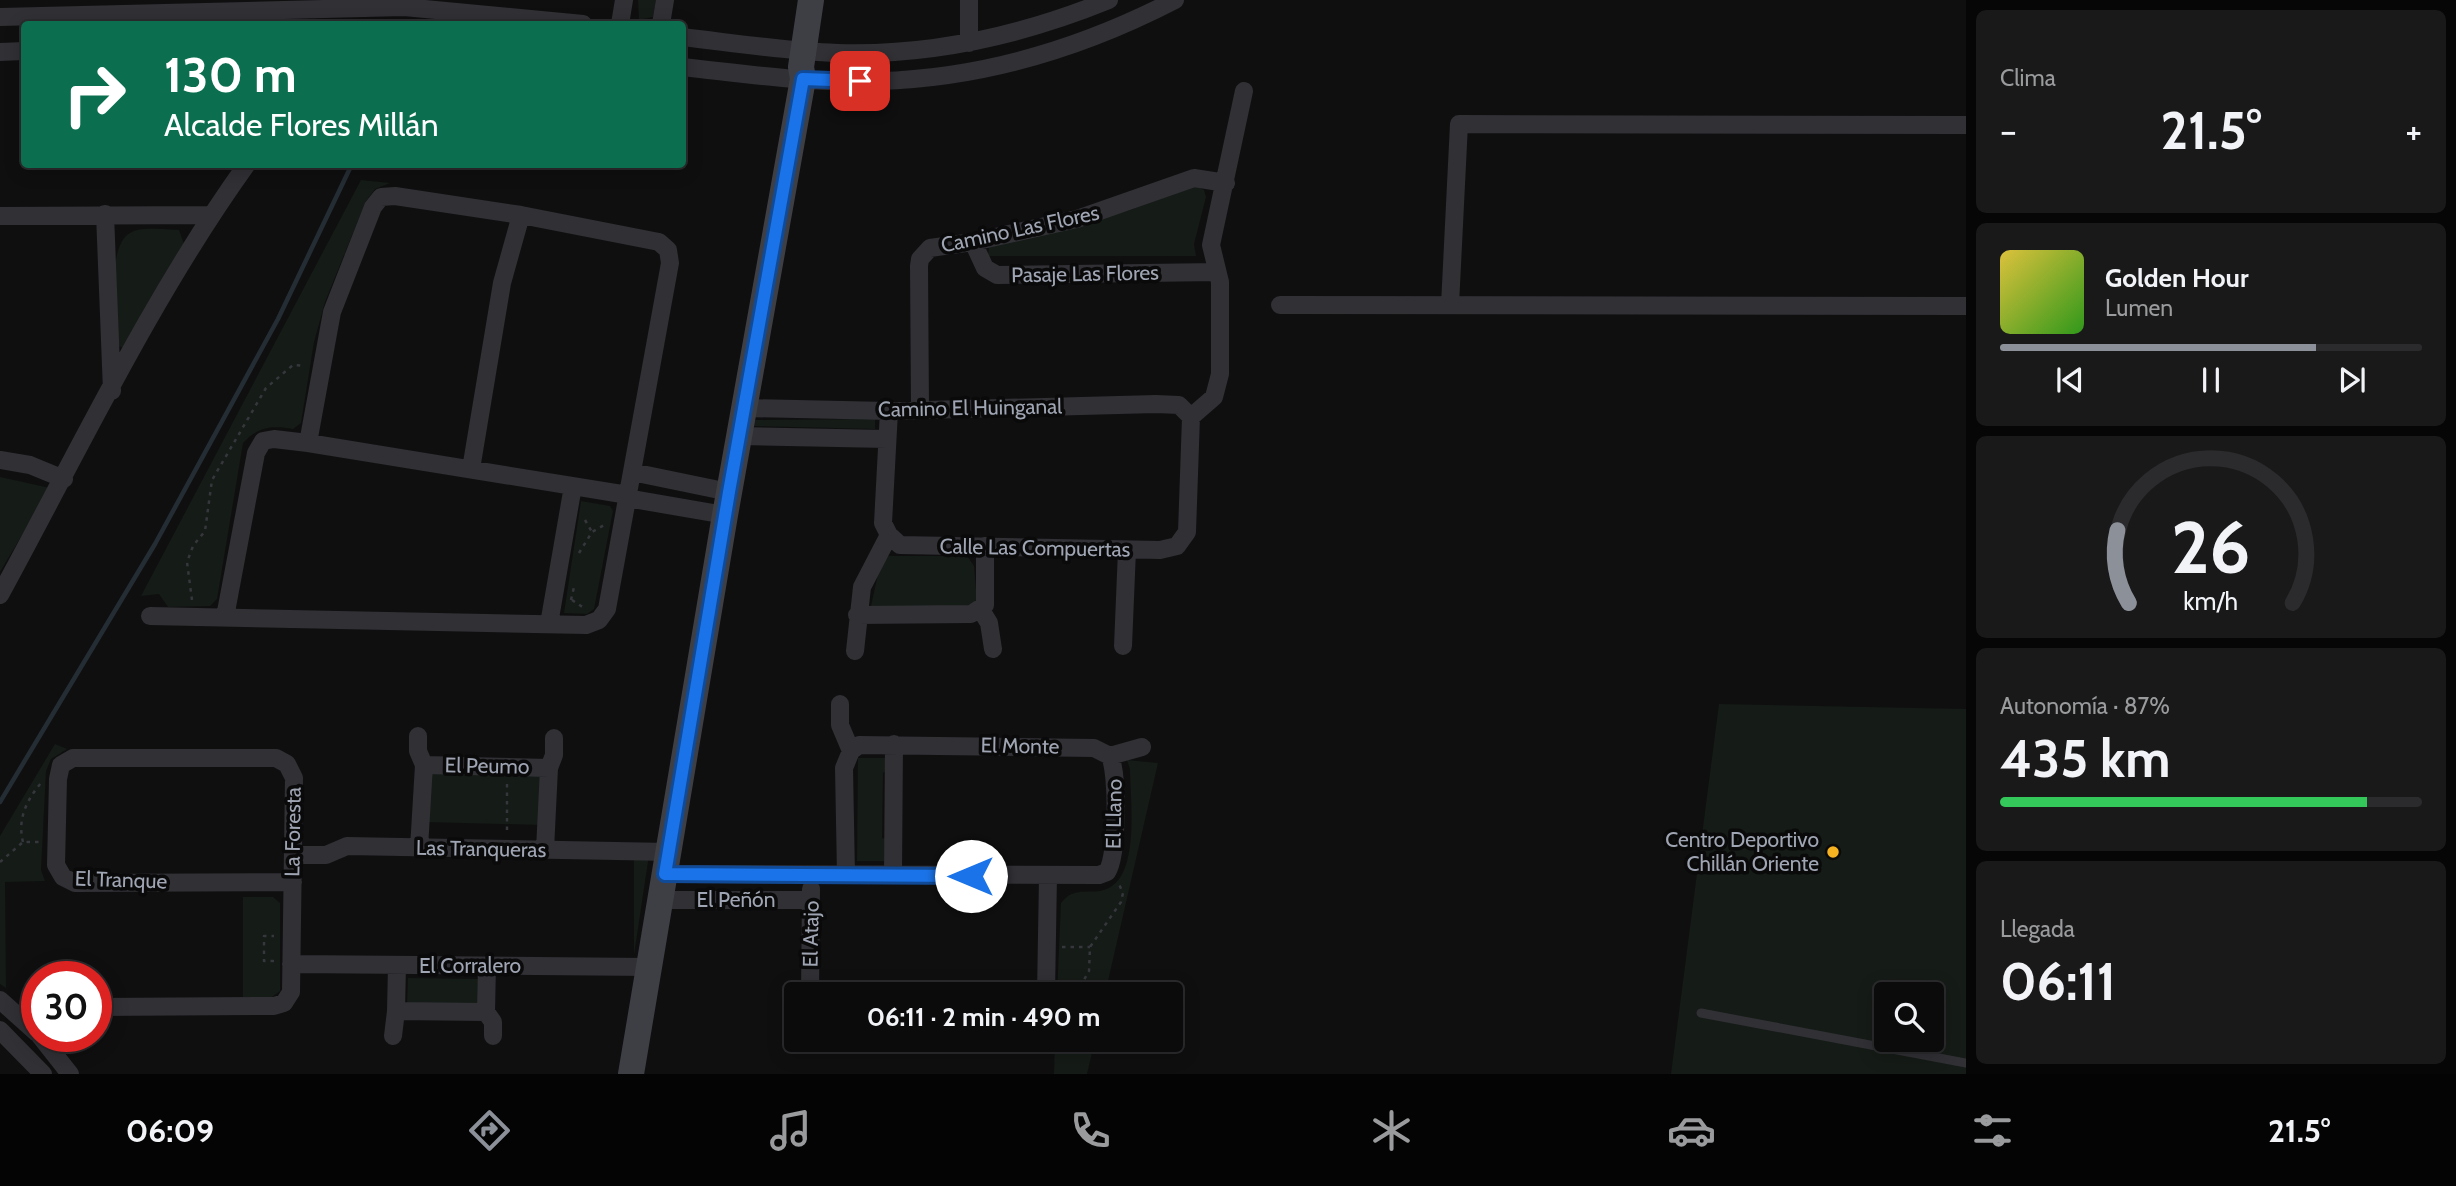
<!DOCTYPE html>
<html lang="es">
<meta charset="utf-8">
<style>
:root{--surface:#0b0b0c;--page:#19191a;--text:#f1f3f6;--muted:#9a9b9d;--line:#2b2b2d;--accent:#8c9099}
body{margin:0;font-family:Cabin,sans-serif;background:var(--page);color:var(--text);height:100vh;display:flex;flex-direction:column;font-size:26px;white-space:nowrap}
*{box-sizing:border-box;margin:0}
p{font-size:23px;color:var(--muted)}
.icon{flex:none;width:38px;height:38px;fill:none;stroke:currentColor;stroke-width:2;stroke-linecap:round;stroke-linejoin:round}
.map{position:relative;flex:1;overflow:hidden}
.side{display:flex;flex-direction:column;gap:10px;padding:10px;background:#060607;width:490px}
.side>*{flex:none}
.top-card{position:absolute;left:21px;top:21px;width:665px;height:147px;border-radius:7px;box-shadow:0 4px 18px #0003,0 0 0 2px var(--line);background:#0b6e4f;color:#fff;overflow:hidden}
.fabs{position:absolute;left:1874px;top:982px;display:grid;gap:14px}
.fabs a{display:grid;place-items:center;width:70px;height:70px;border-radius:7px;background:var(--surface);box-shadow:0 4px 18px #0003,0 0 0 2px var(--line);font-size:35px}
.speed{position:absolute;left:21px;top:961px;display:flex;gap:14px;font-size:35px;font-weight:700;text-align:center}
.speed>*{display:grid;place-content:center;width:91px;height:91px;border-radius:50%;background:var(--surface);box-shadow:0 4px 18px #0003,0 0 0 2px var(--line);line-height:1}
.speed .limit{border:10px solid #d22;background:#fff;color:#111}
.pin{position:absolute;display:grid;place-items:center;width:60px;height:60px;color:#fff;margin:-30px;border-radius:14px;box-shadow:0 4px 10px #0006}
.me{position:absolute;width:77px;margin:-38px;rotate:270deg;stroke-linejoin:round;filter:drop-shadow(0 0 5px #0008)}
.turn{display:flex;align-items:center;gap:24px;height:147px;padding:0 28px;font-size:32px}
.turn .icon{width:91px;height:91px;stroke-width:2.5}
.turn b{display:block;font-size:49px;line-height:60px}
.big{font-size:52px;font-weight:700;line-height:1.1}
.side .tile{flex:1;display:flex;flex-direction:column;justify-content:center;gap:10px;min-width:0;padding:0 24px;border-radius:10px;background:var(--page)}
.side .dial{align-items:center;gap:0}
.dial svg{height:182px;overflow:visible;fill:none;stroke:var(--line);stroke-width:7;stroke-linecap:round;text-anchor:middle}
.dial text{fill:var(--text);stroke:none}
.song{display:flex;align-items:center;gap:21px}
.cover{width:84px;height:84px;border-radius:10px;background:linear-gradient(135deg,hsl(50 70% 55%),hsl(110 70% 35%))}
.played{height:7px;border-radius:4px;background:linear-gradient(90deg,var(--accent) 75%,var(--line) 75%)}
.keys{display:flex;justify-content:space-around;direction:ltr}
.heat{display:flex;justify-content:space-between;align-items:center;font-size:38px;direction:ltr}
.charge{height:10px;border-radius:5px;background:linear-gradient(90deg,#34c759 87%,var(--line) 0)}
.trip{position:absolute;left:784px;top:982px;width:399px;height:70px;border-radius:7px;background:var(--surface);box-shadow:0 4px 18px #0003,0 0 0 2px var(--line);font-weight:700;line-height:70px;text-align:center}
.tabs{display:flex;height:112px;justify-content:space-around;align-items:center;background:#040405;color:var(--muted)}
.tabs .icon{width:49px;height:49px}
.tabs .current{color:var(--accent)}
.tabs b{font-size:32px;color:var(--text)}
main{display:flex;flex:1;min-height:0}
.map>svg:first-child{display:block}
</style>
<main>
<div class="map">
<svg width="1966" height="1074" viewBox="0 0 1966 1074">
<rect width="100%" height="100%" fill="#0f0f10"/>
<path fill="#151b16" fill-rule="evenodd" d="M 638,0 L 656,0 L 653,17 L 639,20 Z
M 361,180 L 390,183 L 375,189 L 366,201 L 325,302 L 314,342 L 301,423 L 293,429 C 271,425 258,427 243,443 L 217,599 L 210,606 L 168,607 L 159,594 L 141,596 Z
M 1196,186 L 1204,190 L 1206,197 L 1194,244 L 1196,256 L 988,256 L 989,247 L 1127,211 Z
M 179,230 L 184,244 L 126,349 L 116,345 C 115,321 106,246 130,233 C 141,226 166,230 179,230 Z
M 875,419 L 875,429 L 752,426 L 753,420 Z
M 0,477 L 50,488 L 0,572 Z
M 581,501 L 610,506 L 613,511 L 594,609 L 587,614 L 564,613 Z
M 888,556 L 967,556 L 974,566 L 977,601 L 966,606 L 871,606 L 879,570 Z
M 1719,704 L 1966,709 L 1966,1074 L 1671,1074 ZM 1886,994 L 1932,994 L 1932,1040 L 1886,1040 Z
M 55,744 L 67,749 L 51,759 L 46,771 L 41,870 L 45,881 L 5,882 L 6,988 L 0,984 L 0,836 Z
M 858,758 L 888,758 L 888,770 L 883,773 L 882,838 L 886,839 L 886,861 L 857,861 Z
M 1127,760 L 1158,763 L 1105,994 L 1057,994 L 1061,903 C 1073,888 1083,893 1100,891 C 1142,885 1130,800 1130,769 Z
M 428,769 L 545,772 L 543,825 L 426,822 Z
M 649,855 L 634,955 L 634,856 Z
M 243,897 L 273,897 L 280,903 L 280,991 L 272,997 L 243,997 Z
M 408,978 L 478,979 L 478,1005 L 407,1005 Z
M 1055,1040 L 1095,1040 L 1087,1074 L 1054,1074 Z"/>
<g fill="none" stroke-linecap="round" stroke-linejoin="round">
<path stroke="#252d34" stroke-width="4.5" d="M 0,802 L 155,544 L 278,319 L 352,164"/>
<path stroke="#36373c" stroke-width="2.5" stroke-dasharray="3.5 5" stroke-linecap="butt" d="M 585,520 L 592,532
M 579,553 L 592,532 L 604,525
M 192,600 L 187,562 L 193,546 L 205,531 L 212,480 L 266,388 L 293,365 L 305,366
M 571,600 L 574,587
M 572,600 L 584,608
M 507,784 L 507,834
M 23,842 C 17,819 27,799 42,782
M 0,862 L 23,842 L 41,842
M 1062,947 L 1090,947
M 274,961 L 264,961 L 264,936 L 274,936
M 1076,994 L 1089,971 L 1090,947 L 1121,902 L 1123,893 L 1118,882"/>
<path stroke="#303035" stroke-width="9" d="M 1701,1013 L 1966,1063"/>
<path stroke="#303035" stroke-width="18" d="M 969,0 L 969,43
M 0,17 L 404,7 L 583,24
M 620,24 L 624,0
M 661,24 L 665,0
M 682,37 C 734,43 786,51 837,53 C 931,56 1023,35 1109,0
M 0,52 L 24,51
M 682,67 C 748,74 813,84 879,81 C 984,78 1082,48 1175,0
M 105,214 L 112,391
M 0,216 L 210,215
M 973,242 L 985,268 L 997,275 L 1217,272
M 1280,305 L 1966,306
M 1450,305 L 1459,124 L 1966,125
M 745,408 L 889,411 L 1156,404 L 1179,405 L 1191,417
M 920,408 L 919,266 L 920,259 L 930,248 L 973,242 L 1077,219 L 1194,178 L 1226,183
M 889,411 L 883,523 L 889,535 L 900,545 L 1160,550 L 1177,546 L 1187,532 L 1191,417
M 1191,417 L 1214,397 L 1220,374 L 1220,282 L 1211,245 L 1244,91
M 740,436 L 887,439
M 0,460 L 30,465 L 64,479
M 471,469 L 502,283 L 521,215
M 632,472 L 729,492
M 627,498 L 725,515
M 0,595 C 78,452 152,296 247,164
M 981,610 L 989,623 L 993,649
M 857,615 L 971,614 L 985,605 L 985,546
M 150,616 L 586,625 L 599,620 L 607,609 L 670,263 L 668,250 L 659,242 L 521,215 L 395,196 L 381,197 L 373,207 L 332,312 L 308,443
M 225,617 L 256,453 L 263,441 L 274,439 L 308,443 L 628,495
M 549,624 L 573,486
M 1123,646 L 1127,550
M 855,651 L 862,587 L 889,535
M 840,704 L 840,725 L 851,751
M 418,736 L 418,751 L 424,765
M 549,768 L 554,755 L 554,738
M 419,848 L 424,765 L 549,768 L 545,850
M 293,855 L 326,855 L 347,846 L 670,852
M 665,874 L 1099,875 L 1107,872 C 1118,855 1118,775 1110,756
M 846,875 L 844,768 L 851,751 L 859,745 L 1094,748 L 1110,756 L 1142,747
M 893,875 L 894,744
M 660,900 L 811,900
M 291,964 L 649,967
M 397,965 L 396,1011 L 486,1012 L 487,966
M 810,994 L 811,889
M 1046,994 L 1048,876
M 0,1000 L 37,1033
M 96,1007 L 274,1006 L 284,1003 L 291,992 L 294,778 L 287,764 L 276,758 L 73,758 L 61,765 L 58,779 L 56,865 L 63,877 L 75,883 L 293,882
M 486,1012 L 493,1022 L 493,1036
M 0,1030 L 43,1074
M 40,1036 L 70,1074
M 393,1036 L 396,1011"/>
<path stroke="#3e3f45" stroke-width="26" d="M 631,1074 L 725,515 L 803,79 L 801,67 L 811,0"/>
</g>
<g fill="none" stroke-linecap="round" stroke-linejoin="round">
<g stroke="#114b97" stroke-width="18">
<path id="route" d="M 860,81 L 803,79 L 729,492 L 665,874 L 971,876"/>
</g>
<use href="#route" stroke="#1a73e8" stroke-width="12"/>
</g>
<circle fill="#f5b322" stroke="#0a0a0b" stroke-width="2.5" cx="1833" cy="852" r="7"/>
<g text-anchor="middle" stroke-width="7" stroke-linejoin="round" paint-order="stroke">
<g font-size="21" fill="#9fa5b2" stroke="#0a0a0b">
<text transform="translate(1020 229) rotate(-12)" y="7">Camino Las Flores</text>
<text transform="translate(1085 274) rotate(-1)" y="7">Pasaje Las Flores</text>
<text transform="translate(970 408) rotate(-1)" y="7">Camino El Huinganal</text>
<text transform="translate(1035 548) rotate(1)" y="7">Calle Las Compuertas</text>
<text transform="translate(1020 746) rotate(1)" y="7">El Monte</text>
<text transform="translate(487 766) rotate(1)" y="7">El Peumo</text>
<text transform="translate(1114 814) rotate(-89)" y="7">El Llano</text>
<text transform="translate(293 832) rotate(-89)" y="7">La Foresta</text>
<text transform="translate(481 849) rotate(1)" y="7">Las Tranqueras</text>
<text transform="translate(121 880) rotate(2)" y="7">El Tranque</text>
<text x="736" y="907">El Peñón</text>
<text transform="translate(811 934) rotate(-89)" y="7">El Atajo</text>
<text x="470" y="973">El Corralero</text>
</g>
<g font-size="21" fill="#9fa5b2" stroke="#0a0a0b" text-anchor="end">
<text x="1819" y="847">Centro Deportivo<tspan x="1819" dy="24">Chillán Oriente</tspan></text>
</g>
</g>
</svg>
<div class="fabs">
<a><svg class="icon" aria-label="search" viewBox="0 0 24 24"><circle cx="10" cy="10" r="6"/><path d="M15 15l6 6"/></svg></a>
</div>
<div class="speed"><div class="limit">30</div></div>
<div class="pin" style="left:860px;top:81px;background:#d93025"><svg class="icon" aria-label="arrive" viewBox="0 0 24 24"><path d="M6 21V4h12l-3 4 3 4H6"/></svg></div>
<svg class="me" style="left:971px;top:876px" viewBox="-20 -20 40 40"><circle r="19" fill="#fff"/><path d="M0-13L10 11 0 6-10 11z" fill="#1a73e8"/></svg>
<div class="trip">06:11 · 2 min · 490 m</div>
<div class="top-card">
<div class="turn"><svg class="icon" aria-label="right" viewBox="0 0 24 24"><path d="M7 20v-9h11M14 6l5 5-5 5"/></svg><div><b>130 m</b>Alcalde Flores Millán</div></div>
</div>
</div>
<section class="side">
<div class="tile"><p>Clima</p>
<div class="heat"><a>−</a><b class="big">21.5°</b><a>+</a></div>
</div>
<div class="tile">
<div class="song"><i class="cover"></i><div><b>Golden Hour</b><p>Lumen</p></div></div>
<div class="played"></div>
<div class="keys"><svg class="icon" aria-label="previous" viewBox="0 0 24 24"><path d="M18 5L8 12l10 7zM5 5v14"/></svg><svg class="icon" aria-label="pause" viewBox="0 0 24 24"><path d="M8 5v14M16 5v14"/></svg><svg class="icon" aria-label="next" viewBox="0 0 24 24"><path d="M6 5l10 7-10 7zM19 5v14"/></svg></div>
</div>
<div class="tile dial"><svg viewBox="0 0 100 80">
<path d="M14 69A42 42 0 1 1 86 69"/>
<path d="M14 69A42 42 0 0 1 9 37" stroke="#8c9099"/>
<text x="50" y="56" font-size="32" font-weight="700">26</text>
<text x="50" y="72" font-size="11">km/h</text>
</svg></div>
<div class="tile"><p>Autonomía · 87%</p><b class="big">435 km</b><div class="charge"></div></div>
<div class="tile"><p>Llegada</p><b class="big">06:11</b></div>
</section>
</main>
<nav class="tabs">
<b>06:09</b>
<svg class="icon current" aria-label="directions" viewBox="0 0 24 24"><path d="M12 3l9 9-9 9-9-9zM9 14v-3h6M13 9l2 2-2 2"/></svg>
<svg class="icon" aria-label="music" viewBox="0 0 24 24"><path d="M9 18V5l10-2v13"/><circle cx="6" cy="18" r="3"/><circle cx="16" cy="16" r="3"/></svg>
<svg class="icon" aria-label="phone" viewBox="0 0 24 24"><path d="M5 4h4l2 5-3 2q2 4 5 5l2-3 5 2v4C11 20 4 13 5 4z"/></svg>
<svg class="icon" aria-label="climate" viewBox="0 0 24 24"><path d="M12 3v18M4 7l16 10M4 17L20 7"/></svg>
<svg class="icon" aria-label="car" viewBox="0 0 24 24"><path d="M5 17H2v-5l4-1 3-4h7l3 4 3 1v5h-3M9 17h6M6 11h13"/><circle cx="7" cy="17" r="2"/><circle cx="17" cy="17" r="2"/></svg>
<svg class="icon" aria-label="filters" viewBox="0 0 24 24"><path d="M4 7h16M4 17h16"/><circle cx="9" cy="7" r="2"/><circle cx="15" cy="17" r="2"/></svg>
<b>21.5°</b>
</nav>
